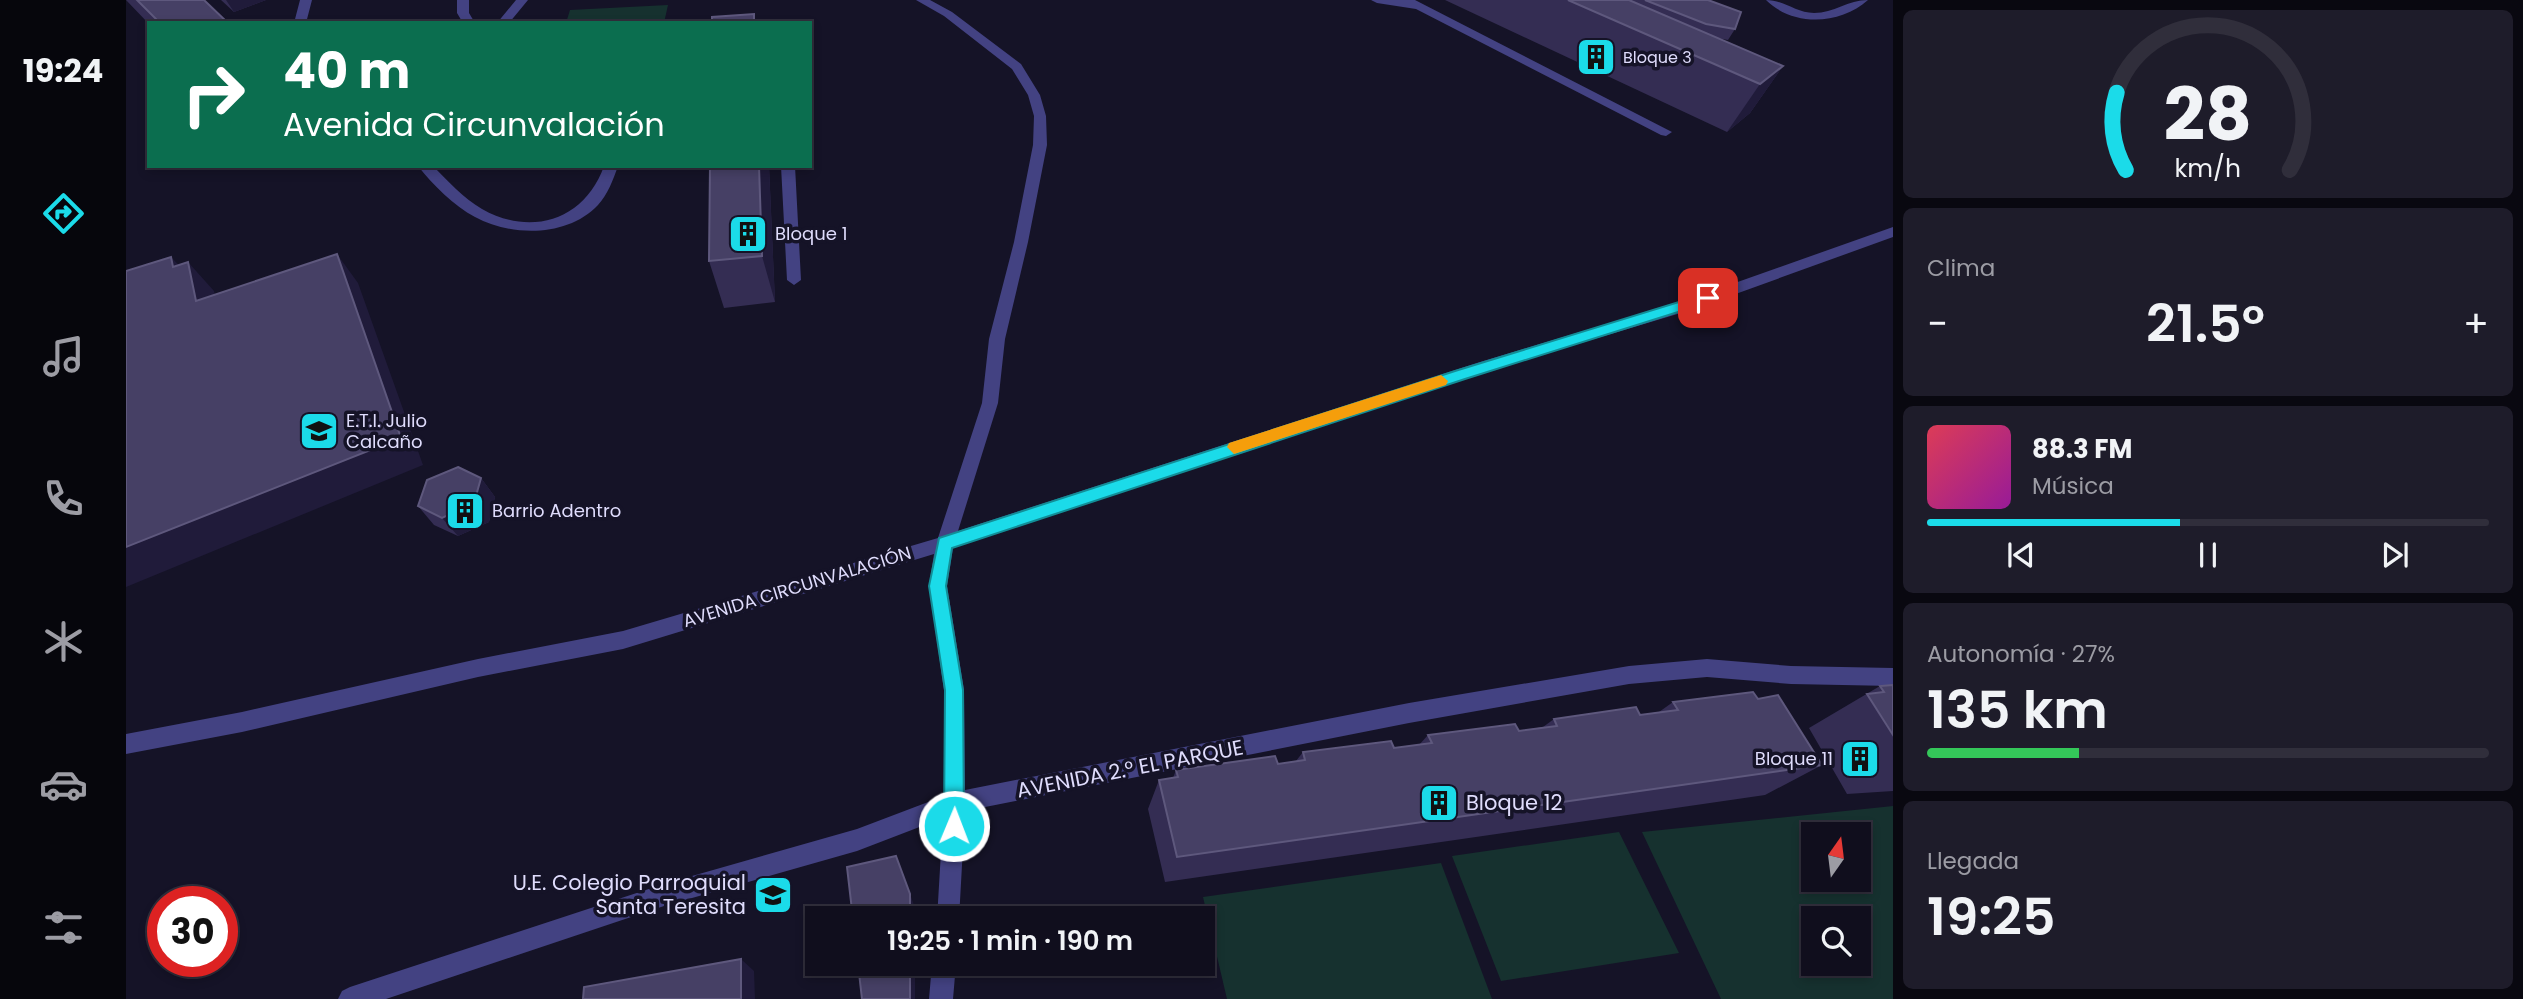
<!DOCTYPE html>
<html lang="es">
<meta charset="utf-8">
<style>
:root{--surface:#100e1d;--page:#1e1c2a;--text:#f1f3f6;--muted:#9c9ca4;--line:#302e3b;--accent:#1bdbe9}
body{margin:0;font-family:Poppins,sans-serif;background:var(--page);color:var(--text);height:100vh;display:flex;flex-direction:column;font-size:26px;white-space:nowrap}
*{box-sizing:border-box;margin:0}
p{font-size:23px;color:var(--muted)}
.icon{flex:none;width:38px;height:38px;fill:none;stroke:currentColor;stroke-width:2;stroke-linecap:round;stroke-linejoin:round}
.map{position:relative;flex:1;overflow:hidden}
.sheet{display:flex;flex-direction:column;gap:10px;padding:10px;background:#090810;width:630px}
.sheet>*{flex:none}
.top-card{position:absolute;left:21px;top:21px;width:665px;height:147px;border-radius:0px;box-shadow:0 4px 10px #0003,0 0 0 2px var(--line);background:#0b6e4f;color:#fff;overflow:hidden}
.needle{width:46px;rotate:14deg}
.controls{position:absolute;left:1675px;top:822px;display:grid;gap:14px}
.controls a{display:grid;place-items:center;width:70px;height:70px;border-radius:0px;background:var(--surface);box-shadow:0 4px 10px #0003,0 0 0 2px var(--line);font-size:35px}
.speed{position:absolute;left:21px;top:886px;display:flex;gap:14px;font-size:35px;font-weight:700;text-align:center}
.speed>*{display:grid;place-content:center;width:91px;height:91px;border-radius:50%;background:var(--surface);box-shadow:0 4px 10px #0003,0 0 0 2px var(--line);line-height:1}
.speed .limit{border:10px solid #d22;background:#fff;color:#111}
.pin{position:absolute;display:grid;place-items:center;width:60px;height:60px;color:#fff;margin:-30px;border-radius:14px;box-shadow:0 4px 10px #0006}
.me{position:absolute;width:77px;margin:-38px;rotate:1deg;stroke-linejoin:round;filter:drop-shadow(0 0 5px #0008)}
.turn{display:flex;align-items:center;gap:24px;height:147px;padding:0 21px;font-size:32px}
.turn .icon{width:91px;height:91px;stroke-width:2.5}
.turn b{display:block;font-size:49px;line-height:60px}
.big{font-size:52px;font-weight:600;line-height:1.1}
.sheet .widget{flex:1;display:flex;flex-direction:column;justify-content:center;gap:10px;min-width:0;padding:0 24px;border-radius:10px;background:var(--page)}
.sheet .dial{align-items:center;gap:0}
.dial svg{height:182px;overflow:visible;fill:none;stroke:var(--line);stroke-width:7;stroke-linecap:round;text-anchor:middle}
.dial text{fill:var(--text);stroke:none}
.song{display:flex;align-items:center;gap:21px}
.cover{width:84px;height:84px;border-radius:10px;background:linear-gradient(135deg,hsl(350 70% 55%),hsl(300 70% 35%))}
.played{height:7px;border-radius:4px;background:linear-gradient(90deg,var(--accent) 45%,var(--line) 45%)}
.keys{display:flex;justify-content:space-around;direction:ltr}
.heat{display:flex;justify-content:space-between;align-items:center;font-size:38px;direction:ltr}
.charge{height:10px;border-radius:5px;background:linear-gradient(90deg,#34c759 27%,var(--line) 0)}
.trip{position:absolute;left:679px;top:906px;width:410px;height:70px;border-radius:0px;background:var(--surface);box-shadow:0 4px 10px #0003,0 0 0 2px var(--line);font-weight:600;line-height:70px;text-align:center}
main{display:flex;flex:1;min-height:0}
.tab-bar{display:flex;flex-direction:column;width:126px;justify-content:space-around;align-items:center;background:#06060c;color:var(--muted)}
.tab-bar .icon{width:49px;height:49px}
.tab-bar .selected{color:var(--accent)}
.tab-bar b{font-size:32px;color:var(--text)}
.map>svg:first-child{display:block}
</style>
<main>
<nav class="tab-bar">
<b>19:24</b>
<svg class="icon selected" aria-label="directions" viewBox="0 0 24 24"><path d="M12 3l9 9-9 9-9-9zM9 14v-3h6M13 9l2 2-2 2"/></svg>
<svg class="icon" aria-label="music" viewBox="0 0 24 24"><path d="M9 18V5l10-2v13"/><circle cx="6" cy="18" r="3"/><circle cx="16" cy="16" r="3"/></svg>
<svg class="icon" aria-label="phone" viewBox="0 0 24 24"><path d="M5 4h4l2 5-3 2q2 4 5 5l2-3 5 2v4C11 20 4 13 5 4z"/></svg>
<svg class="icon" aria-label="climate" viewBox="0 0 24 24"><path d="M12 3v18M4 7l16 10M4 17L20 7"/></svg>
<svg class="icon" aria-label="car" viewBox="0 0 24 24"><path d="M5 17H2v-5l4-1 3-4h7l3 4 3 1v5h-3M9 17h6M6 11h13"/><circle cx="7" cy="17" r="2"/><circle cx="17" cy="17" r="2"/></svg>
<svg class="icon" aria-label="filters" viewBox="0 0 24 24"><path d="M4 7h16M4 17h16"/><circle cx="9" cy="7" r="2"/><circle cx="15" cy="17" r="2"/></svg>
</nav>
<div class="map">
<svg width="1767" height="999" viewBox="0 0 1767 999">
<rect width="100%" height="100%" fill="#151327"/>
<path fill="#16312f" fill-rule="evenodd" d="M 542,5 L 538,23 L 440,23 L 444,10 Z
M 1767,806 L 1767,999 L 1595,999 L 1516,832 ZM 1687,835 L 1732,835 L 1732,880 L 1687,880 ZM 1687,919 L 1732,919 L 1732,964 L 1687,964 Z
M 1493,832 L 1553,953 L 1375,981 L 1326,856 Z
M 1315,863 L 1366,999 L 1101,999 L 1077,897 Z"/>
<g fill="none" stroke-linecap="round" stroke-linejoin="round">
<path fill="#434282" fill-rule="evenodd" d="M 174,0 L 186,0 L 180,23 L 168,23 Z
M 331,0 L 343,0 L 343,13 L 349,23 L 337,23 L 331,13 Z
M 390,0 L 402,0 L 383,23 L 371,23 Z
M 790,0 L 804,0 L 826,12 L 895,64 L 914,95 L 920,116 L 921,145 L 902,242 L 879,339 L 872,403 L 832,531 L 1354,362 L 1558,301 L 1767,227 L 1767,237 L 1568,309 L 1365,370 L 827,548 L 821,586 L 838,690 L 839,790 L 1283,703 L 1503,666 L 1581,659 L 1665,666 L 1767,668 L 1767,686 L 1665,684 L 1581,677 L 1503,684 L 1283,723 L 839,811 L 833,919 L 811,919 L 817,818 L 731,851 L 538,906 L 260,999 L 212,999 L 216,991 L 224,987 L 538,884 L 731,829 L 818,796 L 818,690 L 803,586 L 808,554 L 497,649 L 352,677 L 116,732 L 0,754 L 0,734 L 116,712 L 352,659 L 497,631 L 812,538 L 856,403 L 863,339 L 888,242 L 907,145 L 908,116 L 902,95 L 886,69 L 818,16 Z
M 1245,0 L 1289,0 L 1546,132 L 1540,136 L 1535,135 L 1290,9 L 1251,3 Z
M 1640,0 C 1658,0 1670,13 1688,13 C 1708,13 1722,0 1742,0 C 1714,25 1667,27 1640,0 Z
M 292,166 L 307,166 C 322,181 337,198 356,209 C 405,237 459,220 478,166 L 492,166 C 487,180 482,194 472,205 C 442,237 386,237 349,217 C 328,206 307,185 292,166 Z
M 655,166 L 669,166 L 675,280 L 668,285 L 661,280 Z
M 806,964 L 830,964 L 827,999 L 803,999 Z"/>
</g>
<path fill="#342d53" d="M 0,0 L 78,0 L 102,23 L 23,23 L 23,24 Z
M 95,0 L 140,0 L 108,12 Z
M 1319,0 L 1582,0 L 1609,29 L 1602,40 L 1591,38 L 1657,66 L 1624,113 L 1601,132 Z
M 643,166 L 649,302 L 598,308 L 583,261 Z
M 355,478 L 369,497 L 363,522 L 332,536 L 308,525 L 292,506 Z
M 1767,685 L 1767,791 L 1721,794 L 1683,728 L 1754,686 Z
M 1632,699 L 1696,765 L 1639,795 L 1039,882 L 1022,809 L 1033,780 L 1047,778 L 1050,770 L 1152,764 L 1170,761 L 1177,752 L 1268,748 L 1293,745 L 1302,735 L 1393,731 L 1417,727 L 1428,719 L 1514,715 L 1533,712 L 1547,702 Z"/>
<path fill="#201b3a" d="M 100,0 L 140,0 L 108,12 Z
M 1657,66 L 1624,113 L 1601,132 L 1634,84 Z
M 633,166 L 643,166 L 649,302 L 636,256 Z
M 211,254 L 232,283 L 297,465 L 0,587 L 0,547 Z
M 45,257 L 66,279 L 62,262 L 88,291 L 97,331 L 70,301 L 47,267 Z
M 355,478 L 369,497 L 363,522 L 332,536 L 316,518 Z
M 784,894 L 789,908 L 789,919 L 784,919 Z
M 615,959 L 628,971 L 629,999 L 615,999 Z
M 784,964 L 789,964 L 789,999 L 784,999 Z"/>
<path fill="#464065" stroke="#5e587d" stroke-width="2" d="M 11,0 L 78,0 L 102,23 L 34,23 Z
M 1442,0 L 1503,0 L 1657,66 L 1634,84 Z
M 1519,0 L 1582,0 L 1615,12 L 1609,29 L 1580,24 Z
M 628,14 L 628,23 L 586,23 L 586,17 Z
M 584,166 L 633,166 L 636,256 L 583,261 Z
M 211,254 L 275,438 L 0,547 L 0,271 L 45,257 L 47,267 L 62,262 L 70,301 Z
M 332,467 L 355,478 L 348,503 L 316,518 L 292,506 L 301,480 Z
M 1767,685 L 1767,735 L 1741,694 L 1758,692 L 1754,686 Z
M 1627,692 L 1632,699 L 1652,695 L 1696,765 L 1051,857 L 1033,780 L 1052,777 L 1050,770 L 1149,756 L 1152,764 L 1179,760 L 1177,752 L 1265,741 L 1268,748 L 1306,743 L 1302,735 L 1389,724 L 1393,731 L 1431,726 L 1428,719 L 1510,707 L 1514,715 L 1552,710 L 1547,702 Z
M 770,856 L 784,894 L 784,919 L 727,919 L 721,867 Z
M 615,959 L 615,999 L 457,999 L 458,987 Z
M 732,964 L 784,964 L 784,999 L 736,999 Z"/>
<path fill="#1bdbe9" stroke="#128e97" stroke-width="2" d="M 1582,293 L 1587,294 L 1587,301 L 1339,379 L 826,548 L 820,586 L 837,690 L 838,826 L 835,833 L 828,835 L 821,833 L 818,826 L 819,690 L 803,586 L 813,538 L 1329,371 Z"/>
<path fill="#f59e0b" d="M 1315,375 L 1322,381 L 1320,385 L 1108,454 L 1101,447 L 1103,443 Z"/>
<defs>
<g id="building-square" transform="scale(2.0125)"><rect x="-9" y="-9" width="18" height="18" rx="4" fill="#1bdbe9" stroke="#151327"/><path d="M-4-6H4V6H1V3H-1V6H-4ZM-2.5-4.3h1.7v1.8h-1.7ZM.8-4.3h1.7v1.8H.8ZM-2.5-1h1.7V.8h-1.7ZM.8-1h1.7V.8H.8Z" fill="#111"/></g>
<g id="school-square" transform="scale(2.0125)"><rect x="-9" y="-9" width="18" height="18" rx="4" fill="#1bdbe9" stroke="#151327"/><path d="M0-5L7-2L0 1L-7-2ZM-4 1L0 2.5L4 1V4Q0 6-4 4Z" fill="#111"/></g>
</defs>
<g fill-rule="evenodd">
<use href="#building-square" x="1470" y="57"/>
<use href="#building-square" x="622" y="234"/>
<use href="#school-square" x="193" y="431"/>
<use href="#building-square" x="339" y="511"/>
<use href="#building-square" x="1734" y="759"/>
<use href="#building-square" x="1313" y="803"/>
<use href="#school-square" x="647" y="895"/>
</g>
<g text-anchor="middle" stroke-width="7" stroke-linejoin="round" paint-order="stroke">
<g font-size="16" fill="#dfdcfc" stroke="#151327" text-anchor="start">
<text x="1497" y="63">Bloque 3</text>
</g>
<g font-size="18" fill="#dfdcfc" stroke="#151327" text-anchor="start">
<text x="649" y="240">Bloque 1</text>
<text x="220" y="427">E.T.I. Julio<tspan x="220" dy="21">Calcaño</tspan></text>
<text x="366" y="517">Barrio Adentro</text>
<text x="1707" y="765" text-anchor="end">Bloque 11</text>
</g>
<g font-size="18" fill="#dfdcfc" stroke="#151327">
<text transform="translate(671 587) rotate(-17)" y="6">AVENIDA CIRCUNVALACIÓN</text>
</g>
<g font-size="21" fill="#dfdcfc" stroke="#151327">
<text transform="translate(1004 769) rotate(-11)" y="7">AVENIDA 2.° EL PARQUE</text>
</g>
<g font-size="21" fill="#dfdcfc" stroke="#151327" text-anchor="start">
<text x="1340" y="810">Bloque 12</text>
<text x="620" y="890" text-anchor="end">U.E. Colegio Parroquial<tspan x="620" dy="24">Santa Teresita</tspan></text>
</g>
</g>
</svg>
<div class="controls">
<a><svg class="needle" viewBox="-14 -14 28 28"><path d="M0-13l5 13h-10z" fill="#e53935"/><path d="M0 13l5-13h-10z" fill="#9c9ca4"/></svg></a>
<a><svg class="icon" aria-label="search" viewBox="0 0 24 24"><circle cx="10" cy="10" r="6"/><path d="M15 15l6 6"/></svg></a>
</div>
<div class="speed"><div class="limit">30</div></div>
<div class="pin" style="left:1582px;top:298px;background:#d93025"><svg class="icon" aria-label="arrive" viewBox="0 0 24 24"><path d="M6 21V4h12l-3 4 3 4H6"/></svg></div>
<svg class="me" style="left:828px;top:826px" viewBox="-20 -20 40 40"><circle r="17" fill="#1bdbe9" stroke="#fff" stroke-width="3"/><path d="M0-11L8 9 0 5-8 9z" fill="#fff"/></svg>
<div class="trip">19:25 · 1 min · 190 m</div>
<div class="top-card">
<div class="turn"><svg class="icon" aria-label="right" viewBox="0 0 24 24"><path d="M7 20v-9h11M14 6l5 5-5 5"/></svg><div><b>40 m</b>Avenida Circunvalación</div></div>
</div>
</div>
<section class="sheet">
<div class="widget dial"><svg viewBox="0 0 100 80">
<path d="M14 69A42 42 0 1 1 86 69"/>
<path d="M14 69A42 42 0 0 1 10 35" stroke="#1bdbe9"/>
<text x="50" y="56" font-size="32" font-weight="700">28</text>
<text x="50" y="72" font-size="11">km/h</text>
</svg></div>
<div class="widget"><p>Clima</p>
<div class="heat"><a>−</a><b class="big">21.5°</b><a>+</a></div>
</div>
<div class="widget">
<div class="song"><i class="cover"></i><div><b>88.3 FM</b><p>Música</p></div></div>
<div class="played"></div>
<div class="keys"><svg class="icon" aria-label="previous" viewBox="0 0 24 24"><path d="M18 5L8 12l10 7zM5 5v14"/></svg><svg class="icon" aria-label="pause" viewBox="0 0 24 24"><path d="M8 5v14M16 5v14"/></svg><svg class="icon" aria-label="next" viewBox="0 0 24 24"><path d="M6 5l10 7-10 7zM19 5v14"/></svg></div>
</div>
<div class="widget"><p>Autonomía · 27%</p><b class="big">135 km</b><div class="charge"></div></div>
<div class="widget"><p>Llegada</p><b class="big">19:25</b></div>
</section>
</main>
